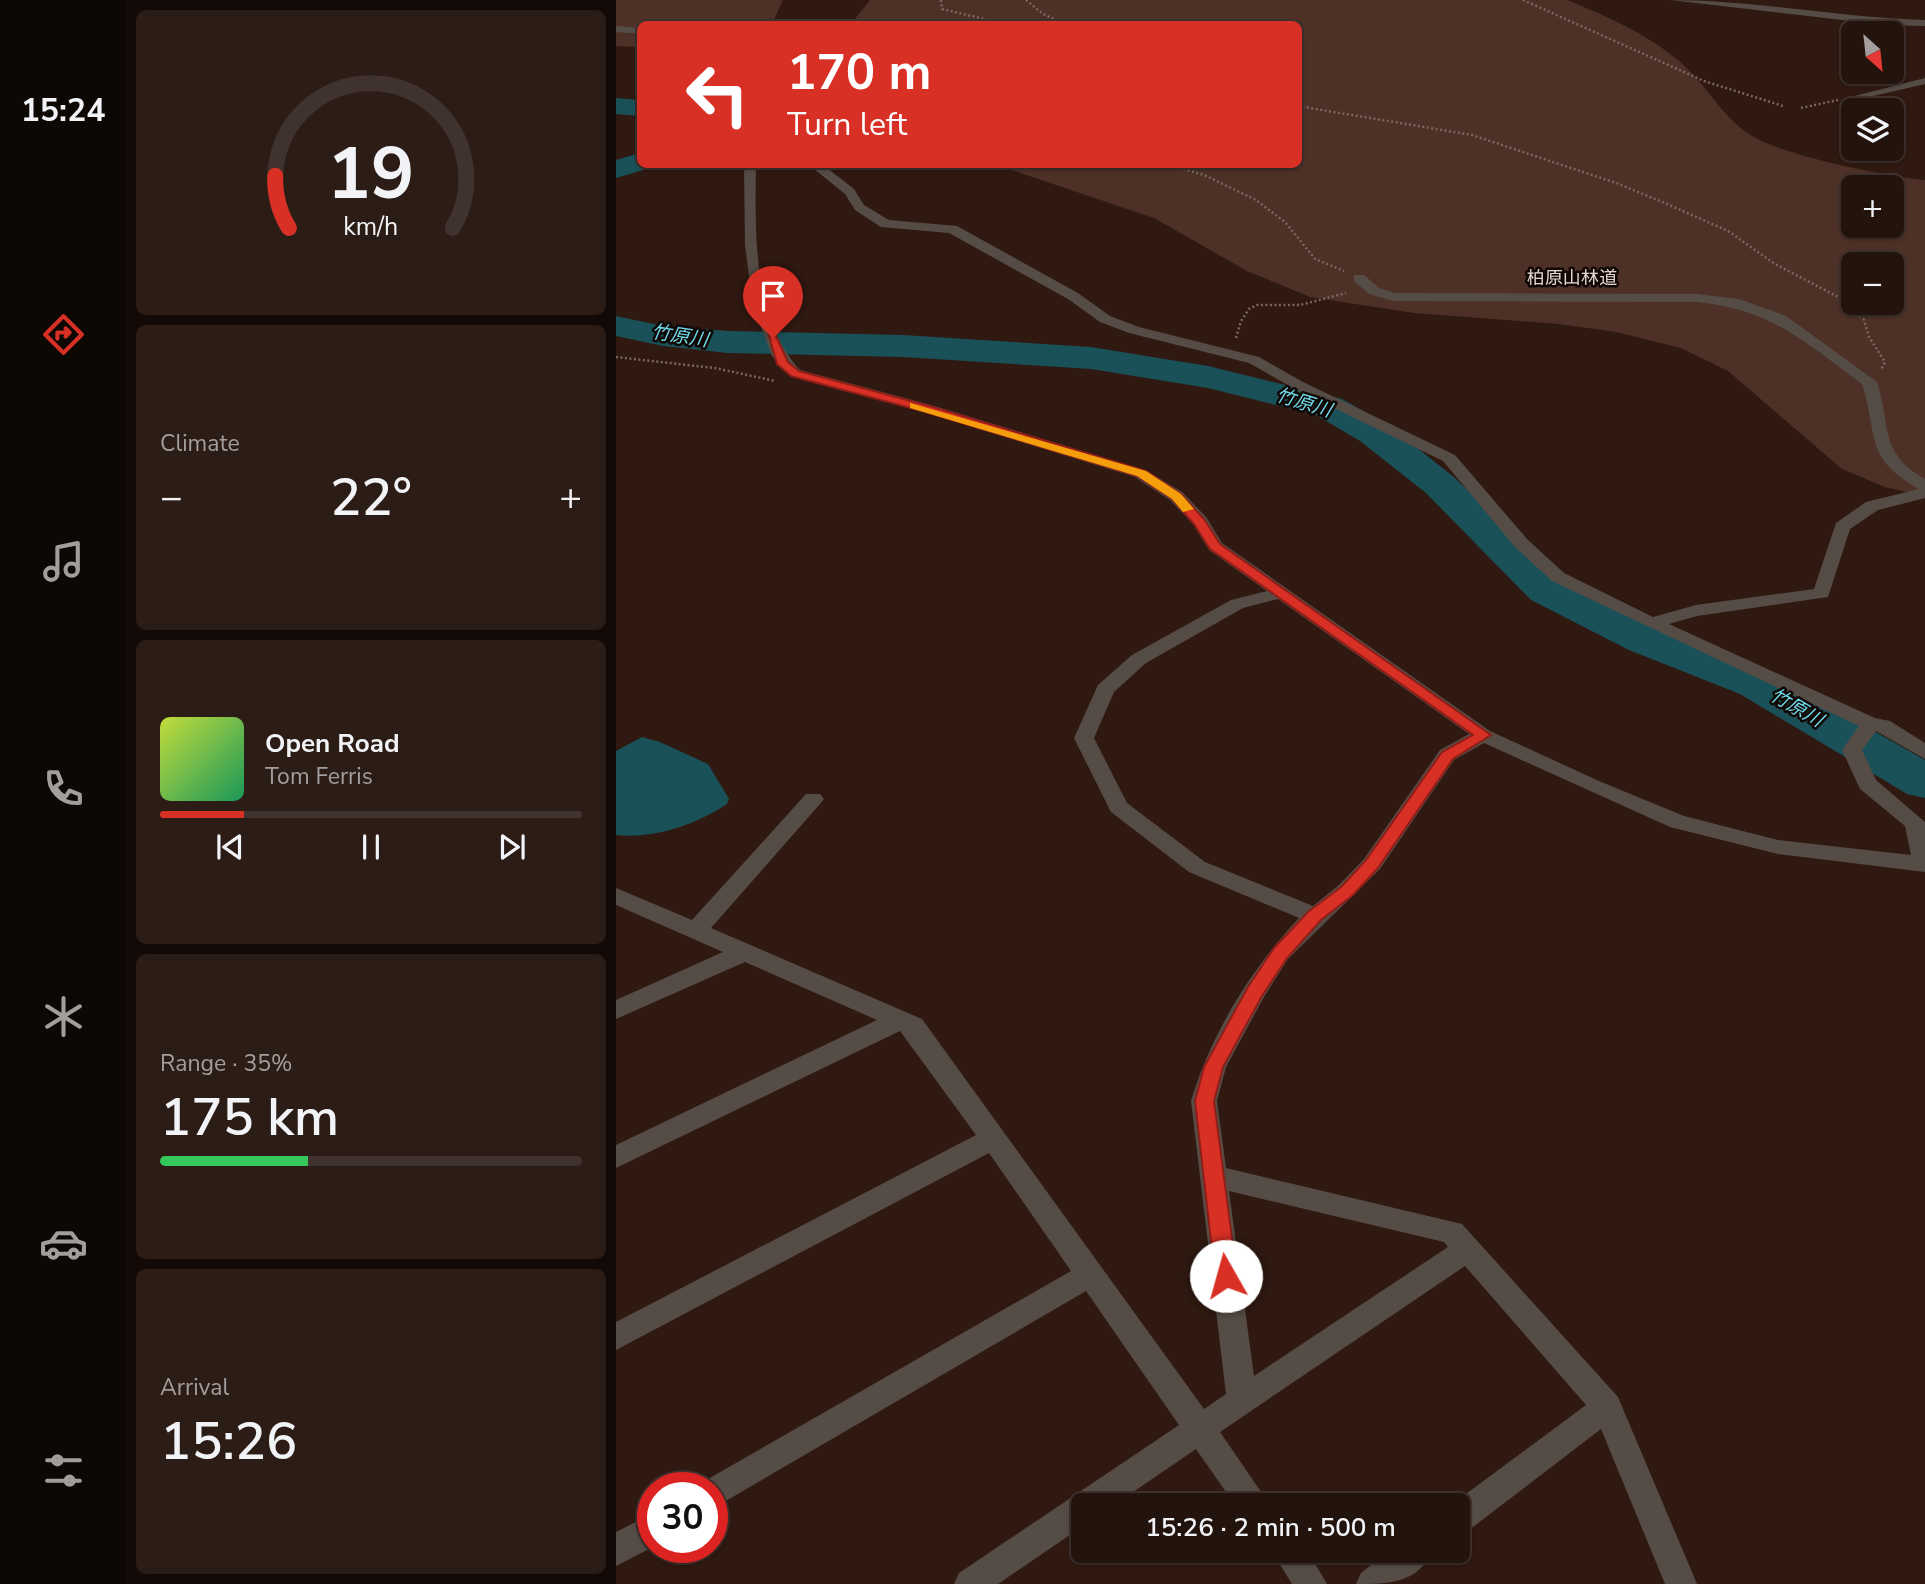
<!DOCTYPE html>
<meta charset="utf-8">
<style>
:root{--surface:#23130d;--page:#2b1c16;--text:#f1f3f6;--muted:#a39e9d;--line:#40322e;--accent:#d93025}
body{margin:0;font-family:"Nunito Sans","Noto Sans JP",sans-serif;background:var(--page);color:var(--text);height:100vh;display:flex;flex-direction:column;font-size:26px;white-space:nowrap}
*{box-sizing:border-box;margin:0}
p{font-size:23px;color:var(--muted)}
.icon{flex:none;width:38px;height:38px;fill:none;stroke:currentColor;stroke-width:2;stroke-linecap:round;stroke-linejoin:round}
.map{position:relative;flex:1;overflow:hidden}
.details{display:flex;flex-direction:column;gap:10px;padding:10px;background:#130a07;width:490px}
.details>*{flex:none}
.guide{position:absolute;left:21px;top:21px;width:665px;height:147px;border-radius:10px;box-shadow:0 2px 5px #0004,0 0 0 2px var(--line);background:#d93025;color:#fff;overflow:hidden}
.needle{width:46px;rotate:153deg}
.buttons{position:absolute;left:1225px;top:21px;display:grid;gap:14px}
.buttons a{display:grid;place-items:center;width:63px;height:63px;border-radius:10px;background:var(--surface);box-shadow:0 2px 5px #0004,0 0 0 2px var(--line);font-size:35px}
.speed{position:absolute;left:21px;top:1472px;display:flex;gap:14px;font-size:35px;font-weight:700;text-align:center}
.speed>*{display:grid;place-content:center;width:91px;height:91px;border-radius:50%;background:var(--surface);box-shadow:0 2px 5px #0004,0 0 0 2px var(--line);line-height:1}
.speed .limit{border:10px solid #d22;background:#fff;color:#111}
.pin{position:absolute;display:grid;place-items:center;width:60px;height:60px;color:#fff;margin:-72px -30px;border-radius:50% 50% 50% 0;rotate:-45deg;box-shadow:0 0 7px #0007}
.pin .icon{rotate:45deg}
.me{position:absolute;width:77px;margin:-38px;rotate:353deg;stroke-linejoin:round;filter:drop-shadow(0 0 5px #0008)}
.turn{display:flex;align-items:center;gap:24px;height:147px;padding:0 35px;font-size:32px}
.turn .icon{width:91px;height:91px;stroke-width:2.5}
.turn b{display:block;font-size:49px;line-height:60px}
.big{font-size:52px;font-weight:600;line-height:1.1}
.details .card{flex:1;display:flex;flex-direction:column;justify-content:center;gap:10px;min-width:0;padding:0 24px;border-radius:10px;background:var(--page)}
.details .dial{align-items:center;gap:0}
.dial svg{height:182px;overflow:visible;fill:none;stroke:var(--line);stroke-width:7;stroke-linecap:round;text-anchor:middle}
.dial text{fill:var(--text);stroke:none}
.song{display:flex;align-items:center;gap:21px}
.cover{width:84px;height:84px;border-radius:10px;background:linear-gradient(135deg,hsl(70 70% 55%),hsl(150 70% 35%))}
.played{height:7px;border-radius:4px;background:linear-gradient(90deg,var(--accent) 20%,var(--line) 20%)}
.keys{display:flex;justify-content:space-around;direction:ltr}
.heat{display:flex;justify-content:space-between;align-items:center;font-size:38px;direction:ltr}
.charge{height:10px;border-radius:5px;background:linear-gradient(90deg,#34c759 35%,var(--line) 0)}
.trip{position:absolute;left:455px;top:1493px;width:399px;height:70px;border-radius:10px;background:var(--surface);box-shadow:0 2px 5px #0004,0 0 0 2px var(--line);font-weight:600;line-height:70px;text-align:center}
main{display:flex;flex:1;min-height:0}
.dock{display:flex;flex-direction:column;width:126px;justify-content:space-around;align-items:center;background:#0e0805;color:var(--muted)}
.dock .icon{width:49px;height:49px}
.dock .active{color:var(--accent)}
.dock b{font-size:32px;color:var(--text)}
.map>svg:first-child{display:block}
</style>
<main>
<nav class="dock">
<b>15:24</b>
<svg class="icon active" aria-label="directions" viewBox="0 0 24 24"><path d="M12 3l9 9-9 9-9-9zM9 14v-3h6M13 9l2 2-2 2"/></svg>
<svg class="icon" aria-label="music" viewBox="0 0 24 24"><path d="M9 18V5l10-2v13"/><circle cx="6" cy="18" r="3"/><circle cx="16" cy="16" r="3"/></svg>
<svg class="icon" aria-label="phone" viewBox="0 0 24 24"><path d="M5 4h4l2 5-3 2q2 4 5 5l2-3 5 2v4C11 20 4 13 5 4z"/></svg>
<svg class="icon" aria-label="climate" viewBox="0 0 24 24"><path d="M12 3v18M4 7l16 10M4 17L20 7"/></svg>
<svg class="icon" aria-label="car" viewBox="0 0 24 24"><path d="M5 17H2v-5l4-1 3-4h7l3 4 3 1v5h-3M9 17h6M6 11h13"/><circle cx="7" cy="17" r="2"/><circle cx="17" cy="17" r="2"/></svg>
<svg class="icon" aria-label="filters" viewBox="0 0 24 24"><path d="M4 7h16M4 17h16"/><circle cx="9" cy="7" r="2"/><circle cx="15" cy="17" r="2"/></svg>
</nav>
<section class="details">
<div class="card dial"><svg viewBox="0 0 100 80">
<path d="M14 69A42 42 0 1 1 86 69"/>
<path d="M14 69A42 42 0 0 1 8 46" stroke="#d93025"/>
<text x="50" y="56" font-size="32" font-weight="700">19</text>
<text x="50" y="72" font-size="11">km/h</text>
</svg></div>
<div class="card"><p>Climate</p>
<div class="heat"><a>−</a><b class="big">22°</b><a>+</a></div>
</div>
<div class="card">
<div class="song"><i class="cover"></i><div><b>Open Road</b><p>Tom Ferris</p></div></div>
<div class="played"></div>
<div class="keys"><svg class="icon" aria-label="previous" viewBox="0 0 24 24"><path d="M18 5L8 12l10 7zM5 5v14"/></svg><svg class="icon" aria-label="pause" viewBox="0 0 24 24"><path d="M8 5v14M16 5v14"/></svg><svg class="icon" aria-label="next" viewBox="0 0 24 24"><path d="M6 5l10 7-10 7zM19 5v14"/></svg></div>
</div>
<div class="card"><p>Range · 35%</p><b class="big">175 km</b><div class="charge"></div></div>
<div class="card"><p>Arrival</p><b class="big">15:26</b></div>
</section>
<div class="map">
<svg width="1309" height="1584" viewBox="0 0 1309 1584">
<rect width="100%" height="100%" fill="#2f1911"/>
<path fill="#4d3127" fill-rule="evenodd" d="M 0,0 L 167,0 L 156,24 L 24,24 L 24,47 L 0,46 Z
M 254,0 L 951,0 C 990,16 1030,33 1063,61 C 1090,83 1107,120 1138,137 C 1170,156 1271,177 1309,180 L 1309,490 L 1294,493 L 1269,487 L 1226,469 L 1112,371 L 1065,348 L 1000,332 L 943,324 L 798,313 L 694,297 L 631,271 L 538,218 L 381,165 L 682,164 L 682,24 L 235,24 ZM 1237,187 L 1276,187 L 1276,226 L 1237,226 ZM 1237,264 L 1276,264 L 1276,303 L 1237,303 Z"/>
<path fill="#1a5058" d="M 26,737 L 44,742 L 92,764 L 113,799 L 111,804 C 79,825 39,839 0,835 L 0,751 Z"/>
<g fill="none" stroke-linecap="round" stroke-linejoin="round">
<path fill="#1a5058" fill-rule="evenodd" d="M 0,98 L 24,100 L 24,116 L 0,114 Z
M 24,153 L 24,164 L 37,164 L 34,168 L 0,178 L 0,160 Z
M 0,316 L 47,326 L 112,331 L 287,335 L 475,347 L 592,366 L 726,399 L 772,425 L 838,477 L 945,582 L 1045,630 L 1158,674 L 1309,760 L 1309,798 L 1291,794 L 1124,694 L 1013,650 L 915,600 L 810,493 L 744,441 L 700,415 L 592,388 L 475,369 L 287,357 L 112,353 L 47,346 L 0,336 Z"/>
<path stroke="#7a6760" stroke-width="2.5" stroke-dasharray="2 2.5" stroke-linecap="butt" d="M 325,0 L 326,9 L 389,24
M 410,0 L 427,14 L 450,24
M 907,0 L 1088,81 L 1167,106
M 682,106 L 856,135 L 1003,184 L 1051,204 L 1112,231 L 1159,264 L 1226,299 L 1248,320 L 1253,337 L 1269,362 L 1265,370
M 1185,108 L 1222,100
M 550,164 L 588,175 L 640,200 L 669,222 L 699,259 L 728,271
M 620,338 L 625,321 L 633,309 L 641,305 L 684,305 L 730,293
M 0,357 L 99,368 L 159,381"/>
<path fill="#564c46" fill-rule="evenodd" d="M 1054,0 C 1139,0 1224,18 1309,20 L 1309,26 L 1269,25 Z
M 0,26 L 24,28 L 24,34 L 0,32 Z
M 1309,78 L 1309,84 L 1240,100 L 1235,97 Z
M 128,164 L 140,164 C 139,232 136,317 184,370 L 315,405 L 531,471 L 566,492 L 590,517 L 606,543 L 874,731 L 983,781 L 1068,816 L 1162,840 L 1295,855 L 1289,826 L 1244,789 L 1226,750 L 1243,726 L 936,581 L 899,547 L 827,461 L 677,388 L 633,363 L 513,333 L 484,322 L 452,299 L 333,233 L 265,227 L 239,210 L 229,194 L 192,164 L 206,164 L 238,189 L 248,205 L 273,220 L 341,226 L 462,293 L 494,316 L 523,327 L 643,357 L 687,382 L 839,455 L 911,539 L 948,573 L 1037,617 L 1080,605 L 1198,589 L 1220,523 L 1250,502 L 1303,489 C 1247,457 1263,437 1246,384 C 1187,341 1157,310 1081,302 L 778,301 L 753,294 L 738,281 L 738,275 L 748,275 L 763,288 L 779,293 L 1081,294 L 1123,299 L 1170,316 L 1261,382 C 1275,426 1263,453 1309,479 L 1309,498 L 1262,510 L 1234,529 L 1212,597 L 1081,616 L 1053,624 L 1259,718 L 1274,721 L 1309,743 L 1309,759 L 1260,731 L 1246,750 L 1260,780 L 1309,822 L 1309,872 L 1162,854 L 1054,827 L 868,743 L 838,760 L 764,869 L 672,959 L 648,997 L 610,1067 L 601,1101 L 610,1168 L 846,1224 L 1002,1397 L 1081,1584 L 1049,1584 L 985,1429 L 853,1530 L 842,1534 L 842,1505 L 835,1505 L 970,1405 L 849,1266 L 604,1432 L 654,1505 L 619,1505 L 580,1449 L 498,1505 L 467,1505 L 467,1526 L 382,1584 L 338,1584 L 343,1573 L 563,1425 L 470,1291 L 96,1509 L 96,1488 L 83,1488 L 85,1483 L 455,1271 L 373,1153 L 0,1350 L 0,1322 L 360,1135 L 284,1031 L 0,1168 L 0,1145 L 261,1020 L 129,962 L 0,1019 L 0,1000 L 107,952 L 0,905 L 0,888 L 76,920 L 190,794 L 204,794 L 208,799 L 204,804 L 95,928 L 306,1019 L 588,1409 L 610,1394 L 575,1101 C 595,1034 635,969 683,918 L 573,872 L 495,812 L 458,738 L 482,685 L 516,655 L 615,600 L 651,591 L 593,550 L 577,524 L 554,500 L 519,477 L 305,411 L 174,376 L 156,356 L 137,306 L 129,245 ZM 662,599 L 853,734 L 824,750 L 748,859 L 723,885 L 697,906 L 589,862 L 511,803 L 478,738 L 498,692 L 530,663 L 627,608 ZM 613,1191 L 828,1242 L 832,1247 L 638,1376 Z
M 37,1513 L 37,1547 L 0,1566 L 0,1532 Z
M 655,1550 L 691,1550 L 711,1584 L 676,1584 Z
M 774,1550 L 817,1550 C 802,1584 772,1584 740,1584 L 745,1573 Z"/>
</g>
<path fill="#d93025" stroke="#8d1f18" stroke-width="2" d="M 153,336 L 160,336 L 172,362 L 183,371 L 314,406 L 530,471 L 565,494 L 588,519 L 604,544 L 875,735 L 837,759 L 762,868 L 737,895 L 705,920 L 671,958 L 646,996 L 607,1067 L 598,1101 L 621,1276 L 618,1282 L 610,1285 L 603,1282 L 599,1276 L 579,1101 L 588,1067 L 632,987 L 658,948 L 692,912 L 725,887 L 750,860 L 826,752 L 857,735 L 594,549 L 578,524 L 556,499 L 521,476 L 306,411 L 175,376 L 161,364 Z"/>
<path fill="#f59e0b" d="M 294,403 L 530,471 L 565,494 L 578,509 L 567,512 L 556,499 L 521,476 L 294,408 Z"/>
<g text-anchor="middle" stroke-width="5" stroke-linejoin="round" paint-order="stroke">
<g font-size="18" fill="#e5d5d0" stroke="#100704">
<text x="956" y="284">柏原山林道</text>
</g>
<g font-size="19" font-style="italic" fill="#6fdbeb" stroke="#100704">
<text transform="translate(64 335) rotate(9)" y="7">竹原川</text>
<text transform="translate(688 402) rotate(17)" y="7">竹原川</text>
<text transform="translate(1181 707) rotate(30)" y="7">竹原川</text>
</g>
</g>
</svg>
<div class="buttons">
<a><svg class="needle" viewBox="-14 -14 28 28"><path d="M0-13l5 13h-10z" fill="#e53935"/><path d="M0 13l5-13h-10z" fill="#a39e9d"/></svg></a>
<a><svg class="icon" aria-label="layers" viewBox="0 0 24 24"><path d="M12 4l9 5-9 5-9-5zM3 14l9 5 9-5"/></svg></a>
<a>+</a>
<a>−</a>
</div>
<div class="speed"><div class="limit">30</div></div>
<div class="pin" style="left:157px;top:338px;background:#d93025"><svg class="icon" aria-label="arrive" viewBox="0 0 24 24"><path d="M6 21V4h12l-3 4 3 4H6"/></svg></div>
<svg class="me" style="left:610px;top:1276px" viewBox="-20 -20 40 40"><circle r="19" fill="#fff"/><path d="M0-13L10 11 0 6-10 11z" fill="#d93025"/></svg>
<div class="trip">15:26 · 2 min · 500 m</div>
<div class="guide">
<div class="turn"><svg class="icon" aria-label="left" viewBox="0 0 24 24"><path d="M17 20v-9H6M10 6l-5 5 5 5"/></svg><div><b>170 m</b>Turn left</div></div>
</div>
</div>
</main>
